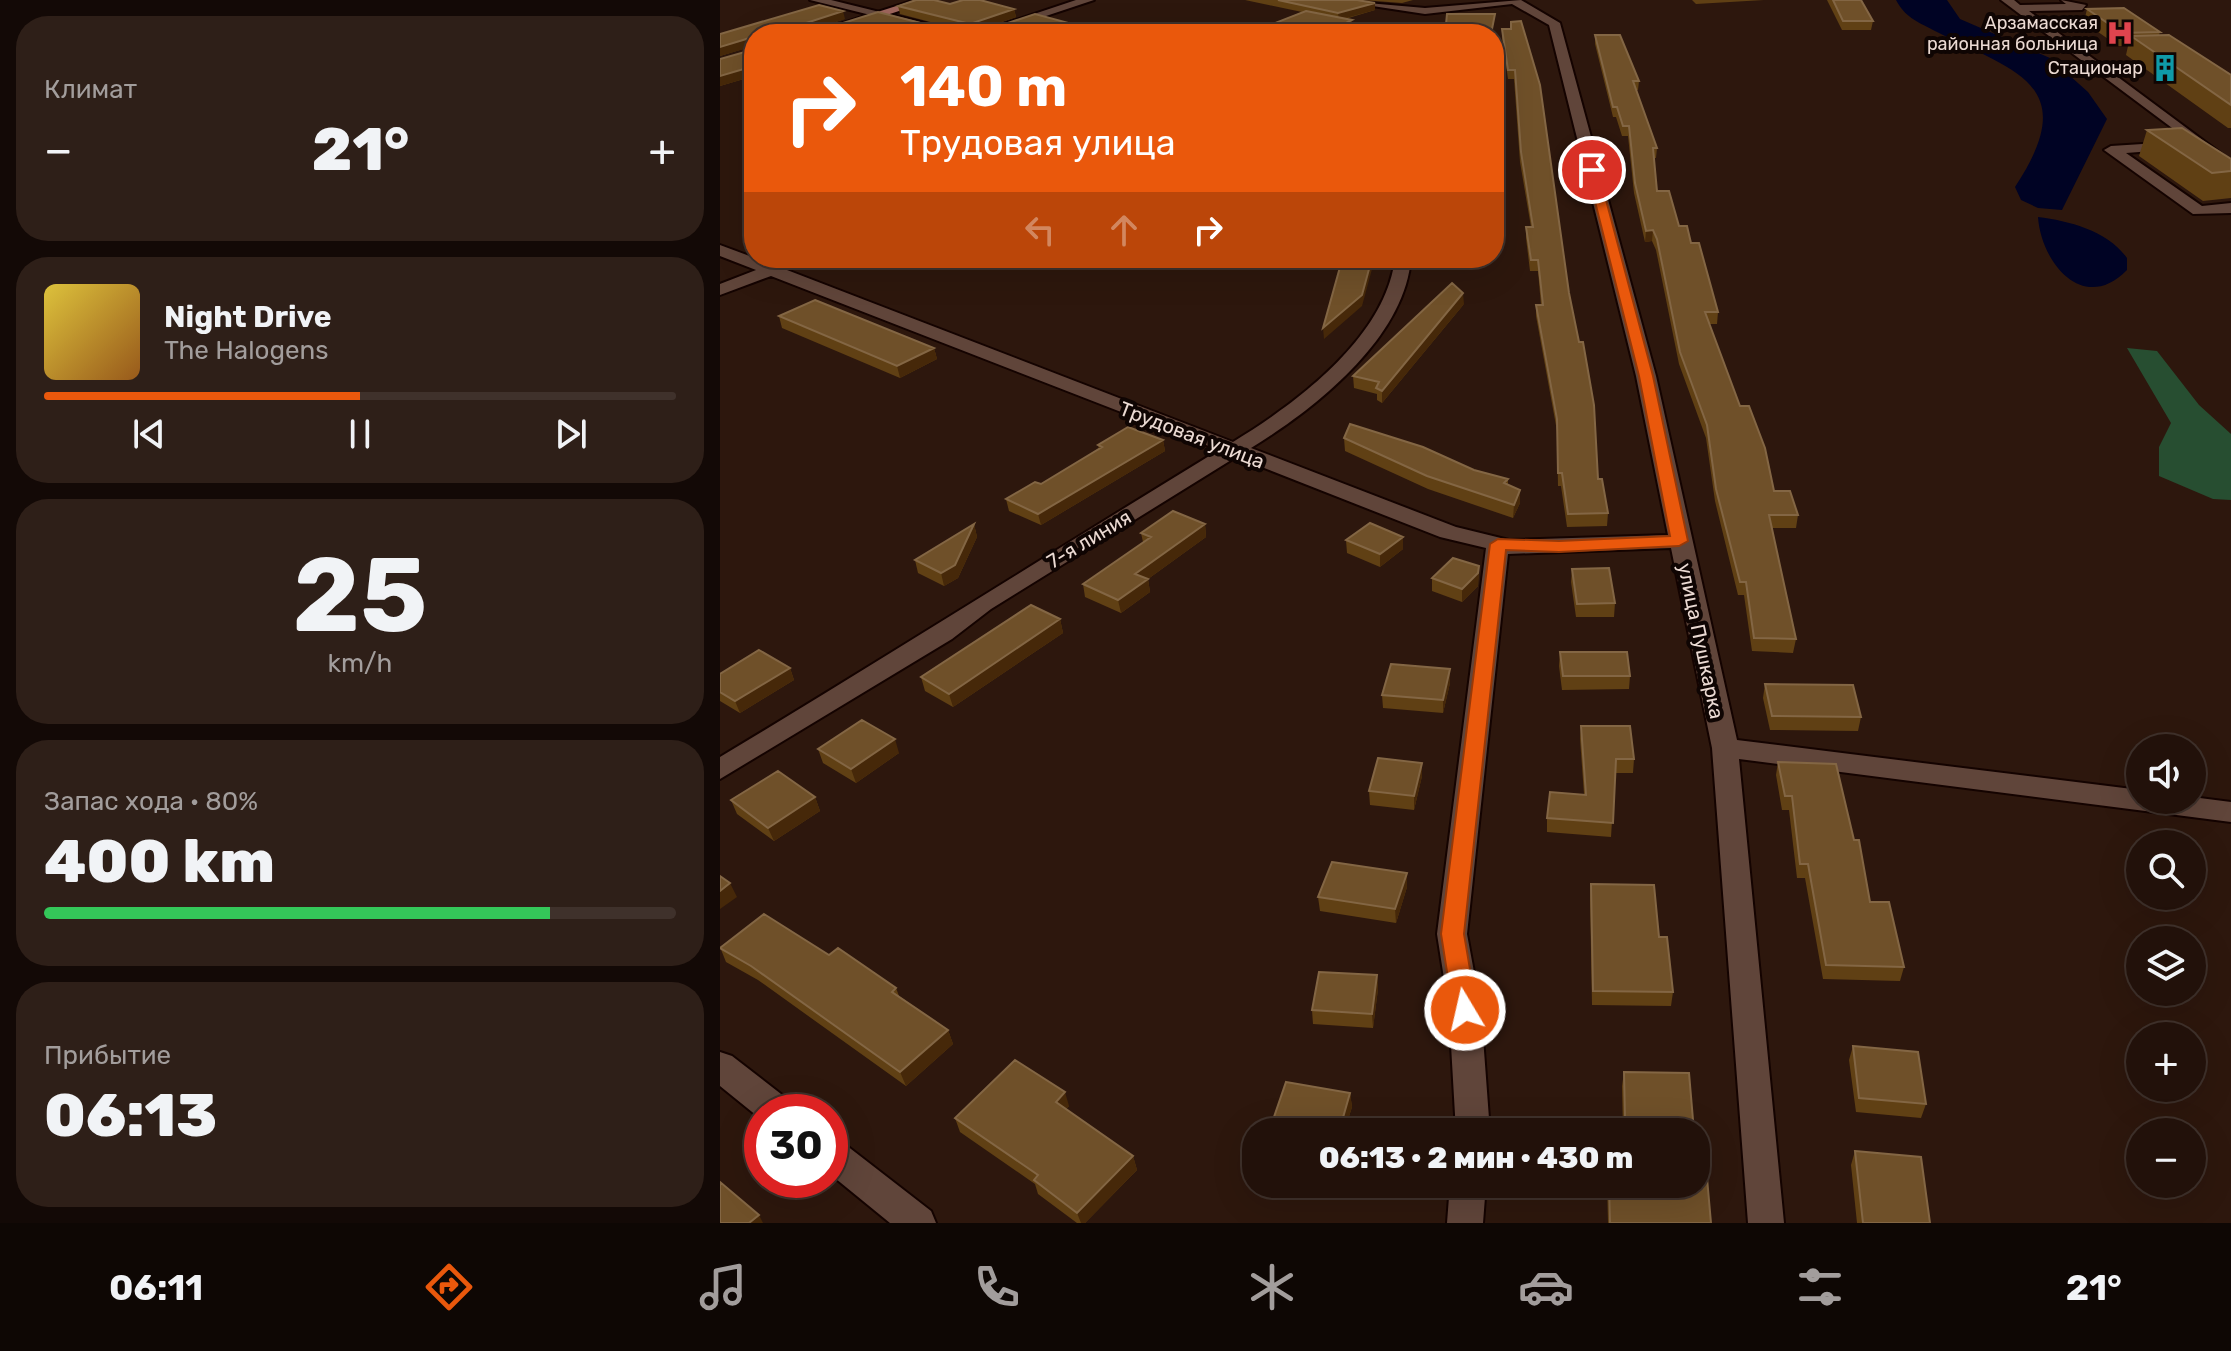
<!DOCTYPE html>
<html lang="ru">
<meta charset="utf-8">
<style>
:root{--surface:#22110a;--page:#2e1f18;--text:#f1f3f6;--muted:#a29d9c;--line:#3f312b;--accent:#ea580c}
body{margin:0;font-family:Rubik,sans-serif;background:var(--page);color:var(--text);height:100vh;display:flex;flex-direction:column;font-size:30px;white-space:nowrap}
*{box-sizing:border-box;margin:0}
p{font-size:26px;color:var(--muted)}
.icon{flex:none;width:44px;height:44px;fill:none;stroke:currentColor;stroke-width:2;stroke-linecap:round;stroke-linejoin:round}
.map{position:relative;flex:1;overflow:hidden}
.drawer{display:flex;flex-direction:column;gap:16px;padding:16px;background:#130906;width:720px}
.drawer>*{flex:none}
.hud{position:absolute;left:24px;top:24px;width:760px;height:244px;border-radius:32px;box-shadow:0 8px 32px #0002,0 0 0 2px var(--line);background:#ea580c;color:#fff;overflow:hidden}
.buttons{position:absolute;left:1406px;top:734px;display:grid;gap:16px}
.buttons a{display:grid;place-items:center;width:80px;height:80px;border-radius:50%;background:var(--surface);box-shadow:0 8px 32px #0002,0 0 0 2px var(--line);font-size:40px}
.speed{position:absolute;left:24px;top:1094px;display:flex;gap:16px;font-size:40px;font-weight:700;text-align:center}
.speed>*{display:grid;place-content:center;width:104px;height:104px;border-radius:50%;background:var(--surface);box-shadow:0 8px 32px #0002,0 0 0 2px var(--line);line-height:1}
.speed .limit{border:12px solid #d22;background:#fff;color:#111}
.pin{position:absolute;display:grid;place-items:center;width:68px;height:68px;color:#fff;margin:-34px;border:4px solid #fff;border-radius:50%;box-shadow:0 2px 8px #0007}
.me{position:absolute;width:88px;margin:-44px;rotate:351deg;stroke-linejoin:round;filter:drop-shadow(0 0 6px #0008)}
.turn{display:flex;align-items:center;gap:28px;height:168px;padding:0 24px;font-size:36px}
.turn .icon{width:104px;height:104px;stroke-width:2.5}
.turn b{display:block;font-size:56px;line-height:68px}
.lanes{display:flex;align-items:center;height:76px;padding:0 24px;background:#0003;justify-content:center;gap:40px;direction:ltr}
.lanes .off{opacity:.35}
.big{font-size:60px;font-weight:800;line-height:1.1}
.drawer .widget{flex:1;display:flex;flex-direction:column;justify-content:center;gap:12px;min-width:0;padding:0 28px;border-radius:32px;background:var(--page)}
.drawer .dial{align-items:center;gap:0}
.dial b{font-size:104px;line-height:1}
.song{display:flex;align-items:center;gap:24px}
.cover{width:96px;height:96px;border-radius:12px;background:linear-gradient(135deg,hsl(50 70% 55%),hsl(30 70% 35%))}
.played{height:8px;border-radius:4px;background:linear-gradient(90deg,var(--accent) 50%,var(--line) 50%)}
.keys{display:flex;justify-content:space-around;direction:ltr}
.heat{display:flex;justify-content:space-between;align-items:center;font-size:44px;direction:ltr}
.charge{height:12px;border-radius:6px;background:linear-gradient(90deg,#34c759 80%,var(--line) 0)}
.trip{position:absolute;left:522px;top:1118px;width:468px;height:80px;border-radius:32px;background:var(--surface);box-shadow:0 8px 32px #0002,0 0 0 2px var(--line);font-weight:800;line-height:80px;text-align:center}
.menu{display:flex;height:128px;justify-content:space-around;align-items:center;background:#0e0704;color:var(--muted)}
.menu .icon{width:56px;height:56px}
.menu .current{color:var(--accent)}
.menu b{font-size:36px;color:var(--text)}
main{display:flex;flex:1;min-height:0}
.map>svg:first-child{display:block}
</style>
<main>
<section class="drawer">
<div class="widget"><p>Климат</p>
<div class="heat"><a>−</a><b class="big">21°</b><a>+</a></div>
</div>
<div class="widget">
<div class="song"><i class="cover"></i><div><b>Night Drive</b><p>The Halogens</p></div></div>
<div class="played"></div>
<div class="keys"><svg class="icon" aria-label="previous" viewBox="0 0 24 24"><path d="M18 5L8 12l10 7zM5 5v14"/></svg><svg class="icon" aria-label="pause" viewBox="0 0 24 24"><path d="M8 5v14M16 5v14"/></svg><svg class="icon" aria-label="next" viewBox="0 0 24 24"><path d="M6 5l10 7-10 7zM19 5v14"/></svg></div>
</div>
<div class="widget dial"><b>25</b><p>km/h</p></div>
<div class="widget"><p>Запас хода · 80%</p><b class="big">400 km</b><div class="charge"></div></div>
<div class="widget"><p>Прибытие</p><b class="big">06:13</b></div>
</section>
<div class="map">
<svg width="1511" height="1223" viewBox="0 0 1511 1223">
<rect width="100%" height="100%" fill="#2d170d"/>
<path fill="#274e31" d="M 1407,348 L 1437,351 L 1479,405 L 1511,434 L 1511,500 L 1493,499 L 1439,476 L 1439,447 L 1451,423 Z"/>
<path fill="#000324" d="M 1176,0 L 1227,0 L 1240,19 L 1330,58 L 1368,92 L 1387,119 L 1342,210 L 1318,208 L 1301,200 L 1295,187 C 1364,83 1293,71 1213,30 C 1196,21 1185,17 1176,0 Z
M 1318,217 C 1350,221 1388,231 1407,258 L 1407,270 C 1363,315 1321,262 1318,217 Z"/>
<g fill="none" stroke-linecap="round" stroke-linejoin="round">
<g stroke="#140300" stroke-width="4">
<path id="minor" d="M 90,0 L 111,0 L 249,34 L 227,34 Z
M 356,0 L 374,0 L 272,34 L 254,34 Z
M 613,0 L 705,8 L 801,0 L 840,23 L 936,376 L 1017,740 L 1420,790 L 1420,800 L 1472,800 L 1472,797 L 1511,802 L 1511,822 L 1019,759 L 1064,1223 L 1028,1223 L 992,748 L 951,548 L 788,554 L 747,934 L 761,1010 L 770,1132 L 736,1132 L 729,1010 L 717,934 L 766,548 L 720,537 L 516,457 L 271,609 L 232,639 L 0,779 L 0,757 C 168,656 332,552 499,450 L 51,276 L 0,295 L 0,284 L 36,270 L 0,256 L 0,245 L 51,264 L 67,258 L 90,258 L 67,270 L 513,442 C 577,403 666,337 675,258 L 691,258 C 685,338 595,409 531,448 L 736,527 L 789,540 L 948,535 L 916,376 L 829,25 L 792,4 L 705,14 Z
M 1281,0 L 1294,0 L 1300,5 L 1346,4 L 1341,0 L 1366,5 L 1362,10 L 1309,11 L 1511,161 L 1511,172 Z
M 1454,142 L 1461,146 L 1459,149 L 1406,153 L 1482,206 L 1511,203 L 1511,213 L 1473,214 L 1384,150 L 1391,146 Z
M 0,1052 L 12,1056 L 70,1101 L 75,1112 L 42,1112 L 42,1120 L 0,1086 Z
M 110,1137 L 122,1142 L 211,1211 L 216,1223 L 170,1223 L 110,1174 Z
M 730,1184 L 766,1184 L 763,1223 L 727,1223 Z"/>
</g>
<g stroke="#140300" stroke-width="4">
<path id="major" d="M 195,0 L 213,0 L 108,34 L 89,34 Z"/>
</g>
<use href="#minor" fill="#60453a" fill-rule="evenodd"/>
<use href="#major" fill="#9d655c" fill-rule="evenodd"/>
</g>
<path fill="#604014" d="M 525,0 L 637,0 L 655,10 L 625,19 L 632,28 L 688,31 L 689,34 L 527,34 L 582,12 Z
M 642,0 L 693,0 L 682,3 Z
M 972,0 L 1044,0 L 976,4 Z
M 1107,0 L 1141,0 L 1153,21 L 1151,30 L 1122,30 Z
M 230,4 L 294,9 L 296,17 L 262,29 L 345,22 L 346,30 L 345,30 L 359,34 L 34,34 L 34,76 L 0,86 L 0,59 L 32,50 L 33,46 L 0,56 L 0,34 L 125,19 L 97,28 L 237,29 L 180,14 L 178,6 Z
M 1367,9 L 1440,32 L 1439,35 L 1511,75 L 1511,128 L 1508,128 L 1406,55 L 1408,46 L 1398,46 L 1364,22 Z
M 782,29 L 791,29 L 849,293 L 878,479 L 888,513 L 887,526 L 847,527 L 841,486 L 838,486 L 837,431 L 816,316 L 816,305 L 821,305 L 818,271 L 810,271 L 806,238 L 806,227 L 811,227 L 800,162 L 794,79 L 788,79 L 782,37 Z
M 875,35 L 919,81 L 918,90 L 916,90 L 937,148 L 936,158 L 934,158 L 937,191 L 959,226 L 971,243 L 998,312 L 997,324 L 989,324 L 1020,406 L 1054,491 L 1078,515 L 1076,528 L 1052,528 L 1076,639 L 1073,653 L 1032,651 L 1024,595 L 1018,595 L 995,501 L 986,438 L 959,364 L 936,250 L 932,241 L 925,242 L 914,193 L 908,136 L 902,136 L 896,117 L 893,117 L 875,44 Z
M 1427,130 L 1511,159 L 1511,198 L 1483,201 L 1419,156 Z
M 744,304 L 662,403 L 657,400 L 657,394 L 634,388 L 633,376 Z
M 59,316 L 214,348 L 217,359 L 180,378 L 62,328 Z
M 624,438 L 788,479 L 788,485 L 800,503 L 793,518 L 708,489 L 625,451 Z
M 443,440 L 445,451 L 321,525 L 289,511 L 286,499 L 321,484 L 379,449 L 378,445 Z
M 254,524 L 257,537 L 238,578 L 224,586 L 198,573 L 195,560 Z
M 485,524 L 486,537 L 428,579 L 430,592 L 401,613 L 365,597 L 363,584 L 423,542 L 421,533 Z
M 683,537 L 683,549 L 660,567 L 627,553 L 626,540 Z
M 759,566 L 758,586 L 742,602 L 712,591 L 712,578 Z
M 852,569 L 895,603 L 894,617 L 856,617 L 851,582 Z
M 340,619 L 343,633 L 233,707 L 205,691 L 201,677 Z
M 840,652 L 910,676 L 909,689 L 842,690 L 839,666 Z
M 70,668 L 74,680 L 20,713 L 0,701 L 0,674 Z
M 730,683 L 723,713 L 663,708 L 662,695 Z
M 1045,684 L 1141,717 L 1138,731 L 1050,730 L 1043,698 Z
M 861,726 L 914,759 L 913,773 L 895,773 L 891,837 L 827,832 L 827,818 L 864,794 L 860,739 Z
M 98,749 L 179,753 L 136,783 L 103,763 Z
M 1058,762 L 1150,902 L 1184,967 L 1180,981 L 1103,979 L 1085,878 L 1077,878 L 1069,810 L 1062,810 L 1056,775 Z
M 702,763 L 702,776 L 694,810 L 650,805 L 649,791 Z
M 95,797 L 100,811 L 54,841 L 17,814 L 11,800 Z
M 687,873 L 687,887 L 676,923 L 600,911 L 598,897 Z
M 871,884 L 939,937 L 953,992 L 951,1006 L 872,1005 L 870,898 Z
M 0,947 L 109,955 L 176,988 L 179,996 L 228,1030 L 233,1044 L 186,1086 L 38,980 L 6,962 Z
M 657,975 L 658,989 L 653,1028 L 593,1024 L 592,1010 Z
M 1133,1046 L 1206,1104 L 1201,1118 L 1136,1112 L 1129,1060 Z
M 904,1072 L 973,1120 L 971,1132 L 903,1132 L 902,1086 Z
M 630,1093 L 632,1107 L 624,1132 L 556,1131 L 554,1117 Z
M 349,1106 L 346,1109 L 413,1156 L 417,1170 L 365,1223 L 357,1223 L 318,1194 L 315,1184 L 240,1132 L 235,1118 Z
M 1135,1151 L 1210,1223 L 1137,1223 L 1131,1165 Z
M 887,1184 L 976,1184 L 991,1223 L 888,1223 Z"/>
<path fill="#462809" d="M 655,3 L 655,10 L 619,20 L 618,13 Z
M 294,9 L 296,17 L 252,32 L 250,24 Z
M 123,11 L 125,19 L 88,31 L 85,28 L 86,23 Z
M 632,20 L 632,28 L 624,33 L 624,24 Z
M 345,22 L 346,30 L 335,34 L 330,27 Z
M 33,37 L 34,46 L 0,56 L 0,47 Z
M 34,66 L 34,76 L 0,86 L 0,76 Z
M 933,230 L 932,241 L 925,242 L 926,231 Z
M 138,258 L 158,258 L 140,266 Z
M 652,258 L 655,258 L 642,306 L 604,339 L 603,328 Z
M 743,293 L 744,304 L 662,403 L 662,391 Z
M 214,348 L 217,359 L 180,378 L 177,366 Z
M 443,440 L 445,451 L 321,525 L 318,514 Z
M 800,490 L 800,503 L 793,518 L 794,505 Z
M 254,524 L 257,537 L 238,578 L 224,586 L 221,573 Z
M 485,524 L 486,537 L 428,579 L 430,592 L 401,613 L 398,600 L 415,574 Z
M 683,537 L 683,549 L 660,567 L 660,554 Z
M 759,566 L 758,586 L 742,602 L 742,589 Z
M 340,619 L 343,633 L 233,707 L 229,694 Z
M 70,668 L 74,680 L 20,713 L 15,701 Z
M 730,669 L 730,683 L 723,713 L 723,700 Z
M 175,739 L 179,753 L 136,783 L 131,769 Z
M 702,763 L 702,776 L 694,810 L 694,796 Z
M 95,797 L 100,811 L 54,841 L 48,828 Z
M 687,873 L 687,887 L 676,923 L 675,909 Z
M 10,883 L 17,897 L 0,909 L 0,891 Z
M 657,975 L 658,989 L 653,1028 L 652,1014 Z
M 228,1030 L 233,1044 L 186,1086 L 180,1072 Z
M 345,1092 L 349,1106 L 340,1116 L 336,1102 Z
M 630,1093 L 632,1107 L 624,1132 L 620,1132 L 620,1128 Z
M 413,1156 L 417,1170 L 365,1223 L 361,1223 L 357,1213 Z
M 39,1215 L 43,1223 L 29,1223 Z"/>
<path fill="#6f5029" stroke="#836644" stroke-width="2" d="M 196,0 L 214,0 L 230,4 L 243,0 L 260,0 L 294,9 L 250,24 L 178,6 Z
M 558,0 L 637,0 L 655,3 L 618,13 Z
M 1113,0 L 1141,0 L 1153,21 L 1123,21 Z
M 99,5 L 123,11 L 86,23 L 85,28 L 107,28 L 158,12 L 224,29 L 270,29 L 315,14 L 345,22 L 330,27 L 359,34 L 34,34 L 34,66 L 0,76 L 0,59 L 32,50 L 33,37 L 0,47 L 0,34 Z
M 1404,8 L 1440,32 L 1402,33 L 1367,9 Z
M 586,11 L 632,20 L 624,24 L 627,29 L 651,24 L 688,31 L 681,34 L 527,34 Z
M 727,14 L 775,14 L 771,34 L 725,34 Z
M 801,21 L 820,85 L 849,293 L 859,342 L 863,342 L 874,405 L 878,479 L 882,479 L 888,513 L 848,514 L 842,473 L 838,473 L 837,419 L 816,305 L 823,305 L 818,260 L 811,260 L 806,227 L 813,227 L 801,152 L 795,70 L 788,70 L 782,29 L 791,29 L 791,22 Z
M 875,35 L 900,35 L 919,81 L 913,81 L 937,148 L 933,148 L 937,191 L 949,191 L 959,226 L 967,226 L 971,243 L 979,243 L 998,312 L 985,312 L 1020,406 L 1029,406 L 1045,448 L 1054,491 L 1070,491 L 1078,515 L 1049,515 L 1076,639 L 1034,638 L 1026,582 L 1020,582 L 996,489 L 987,425 L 960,352 L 937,239 L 933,230 L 926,231 L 915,183 L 909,126 L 903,126 L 897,107 L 893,107 Z
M 1449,35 L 1511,75 L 1511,105 L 1411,36 Z
M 1462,128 L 1511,159 L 1511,171 L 1492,173 L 1427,130 Z
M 629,258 L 652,258 L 642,295 L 603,328 L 622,260 L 629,260 Z
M 732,283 L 743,293 L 662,391 L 656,388 L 659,382 L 633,376 Z
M 95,300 L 214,348 L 177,366 L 59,316 Z
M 630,424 L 703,447 L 754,470 L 788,479 L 784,483 L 800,490 L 794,505 L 707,476 L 624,438 Z
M 408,427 L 443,440 L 318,514 L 286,499 L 315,482 L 321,484 L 382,447 L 378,445 Z
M 453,511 L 485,524 L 415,574 L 428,579 L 398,600 L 363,584 L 431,537 L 421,533 Z
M 650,523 L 683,537 L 660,554 L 626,540 Z
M 254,524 L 235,565 L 221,573 L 195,560 Z
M 733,558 L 759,566 L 758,573 L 742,589 L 712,578 Z
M 889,568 L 895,603 L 857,604 L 852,569 Z
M 311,605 L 340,619 L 229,694 L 201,677 Z
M 39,650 L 70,668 L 15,701 L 0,692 L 0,674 Z
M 840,652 L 907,652 L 910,676 L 843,676 Z
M 671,664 L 730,669 L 723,700 L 662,695 Z
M 1045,684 L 1133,685 L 1141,717 L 1052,716 Z
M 142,720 L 175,739 L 131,769 L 98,749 Z
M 861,726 L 910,726 L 914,759 L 896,759 L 893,823 L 827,818 L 830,792 L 866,795 Z
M 658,758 L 702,763 L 694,796 L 649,791 Z
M 1058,762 L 1116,764 L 1134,840 L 1139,840 L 1150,902 L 1169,902 L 1184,967 L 1106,965 L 1088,864 L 1080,864 L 1072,796 L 1065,796 Z
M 58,771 L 95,797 L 48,828 L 11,800 Z
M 612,862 L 687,873 L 675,909 L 598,897 Z
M 0,876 L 10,883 L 0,891 Z
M 871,884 L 934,885 L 939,937 L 947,937 L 953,992 L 873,991 Z
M 44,914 L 109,955 L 118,948 L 176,988 L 172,992 L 228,1030 L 180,1072 L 31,966 L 0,948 Z
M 599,972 L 657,975 L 652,1014 L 592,1010 Z
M 1133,1046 L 1198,1052 L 1206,1104 L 1139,1098 Z
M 295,1060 L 345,1092 L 336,1102 L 413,1156 L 357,1213 L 314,1180 L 318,1175 L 235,1118 Z
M 904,1072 L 969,1073 L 973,1120 L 905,1118 Z
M 566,1082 L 630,1093 L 620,1128 L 554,1117 Z
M 1135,1151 L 1201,1157 L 1210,1223 L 1143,1223 Z
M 976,1178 L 987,1178 L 991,1223 L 890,1223 L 889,1184 L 976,1184 Z
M 0,1182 L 39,1215 L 29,1223 L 0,1223 Z"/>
<path fill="#ea580c" stroke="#983908" stroke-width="2" d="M 872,167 L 878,170 L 933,376 L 968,541 L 959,546 L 839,552 L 786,550 L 744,934 L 757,1010 L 754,1017 L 745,1020 L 736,1017 L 733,1010 L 721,934 L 770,544 L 778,539 L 839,541 L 950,536 L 919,376 L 867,170 Z"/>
<defs>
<g id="hospital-bare" transform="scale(2.16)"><path d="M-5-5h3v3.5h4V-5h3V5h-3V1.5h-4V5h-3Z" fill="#e0444e" stroke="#0f0503" stroke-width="2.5" paint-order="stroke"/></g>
<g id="building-bare" transform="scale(2.16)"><path d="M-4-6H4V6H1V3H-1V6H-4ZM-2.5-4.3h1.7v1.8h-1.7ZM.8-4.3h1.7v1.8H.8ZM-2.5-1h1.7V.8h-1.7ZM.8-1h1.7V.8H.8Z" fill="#0f9aa8" stroke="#0f0503" stroke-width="2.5" paint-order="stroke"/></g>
</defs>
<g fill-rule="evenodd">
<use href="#hospital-bare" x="1400" y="33"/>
<use href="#building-bare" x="1445" y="68"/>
</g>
<g text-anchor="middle" stroke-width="8" stroke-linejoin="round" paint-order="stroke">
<g font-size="18" fill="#ebdad3" stroke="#0f0503" text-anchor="end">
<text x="1378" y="29">Арзамасская<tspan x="1378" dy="21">районная больница</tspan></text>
<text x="1423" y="74">Стационар</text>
</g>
<g font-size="20" fill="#ebdad3" stroke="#0f0503">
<text transform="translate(472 435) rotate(21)" y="7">Трудовая улица</text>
<text transform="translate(369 539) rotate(-31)" y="7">7-я линия</text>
<text transform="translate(981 641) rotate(78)" y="7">улица Пушкарка</text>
</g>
</g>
</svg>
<div class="buttons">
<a><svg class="icon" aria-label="sound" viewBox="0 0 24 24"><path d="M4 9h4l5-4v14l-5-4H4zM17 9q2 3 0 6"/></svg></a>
<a><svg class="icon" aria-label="search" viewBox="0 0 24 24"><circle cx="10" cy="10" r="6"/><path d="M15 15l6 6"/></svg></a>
<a><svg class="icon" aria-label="layers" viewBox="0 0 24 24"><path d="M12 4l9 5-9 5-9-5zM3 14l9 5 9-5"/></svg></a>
<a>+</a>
<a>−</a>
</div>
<div class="speed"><div class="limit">30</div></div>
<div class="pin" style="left:872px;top:170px;background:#d93025"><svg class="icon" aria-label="arrive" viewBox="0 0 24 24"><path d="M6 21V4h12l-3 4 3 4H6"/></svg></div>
<svg class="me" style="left:745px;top:1010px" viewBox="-20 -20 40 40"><circle r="17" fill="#ea580c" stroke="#fff" stroke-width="3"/><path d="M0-11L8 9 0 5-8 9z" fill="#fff"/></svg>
<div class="trip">06:13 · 2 мин · 430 m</div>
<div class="hud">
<div class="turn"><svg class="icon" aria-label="right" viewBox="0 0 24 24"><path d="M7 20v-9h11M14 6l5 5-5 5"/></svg><div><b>140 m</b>Трудовая улица</div></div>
<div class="lanes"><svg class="icon off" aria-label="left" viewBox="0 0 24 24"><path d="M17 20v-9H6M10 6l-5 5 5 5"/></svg><svg class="icon off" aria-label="ahead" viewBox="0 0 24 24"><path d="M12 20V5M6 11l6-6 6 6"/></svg><svg class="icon" aria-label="right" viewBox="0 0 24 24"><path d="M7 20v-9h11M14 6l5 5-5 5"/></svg></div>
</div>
</div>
</main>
<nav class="menu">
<b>06:11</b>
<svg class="icon current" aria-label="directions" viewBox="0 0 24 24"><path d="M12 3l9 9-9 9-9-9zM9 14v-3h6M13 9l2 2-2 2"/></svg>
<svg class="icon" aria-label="music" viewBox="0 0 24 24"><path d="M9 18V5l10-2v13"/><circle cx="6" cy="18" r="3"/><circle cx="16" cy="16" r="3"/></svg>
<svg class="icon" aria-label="phone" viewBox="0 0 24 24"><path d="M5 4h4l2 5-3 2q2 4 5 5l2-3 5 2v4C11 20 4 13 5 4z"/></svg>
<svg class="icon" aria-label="climate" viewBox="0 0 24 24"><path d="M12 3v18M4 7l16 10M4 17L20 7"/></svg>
<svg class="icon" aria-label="car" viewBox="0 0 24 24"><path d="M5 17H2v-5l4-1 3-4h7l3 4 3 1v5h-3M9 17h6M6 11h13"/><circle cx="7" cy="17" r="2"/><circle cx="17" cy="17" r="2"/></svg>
<svg class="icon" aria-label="filters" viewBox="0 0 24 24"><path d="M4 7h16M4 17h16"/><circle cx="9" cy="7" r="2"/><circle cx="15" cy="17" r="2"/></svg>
<b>21°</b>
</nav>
